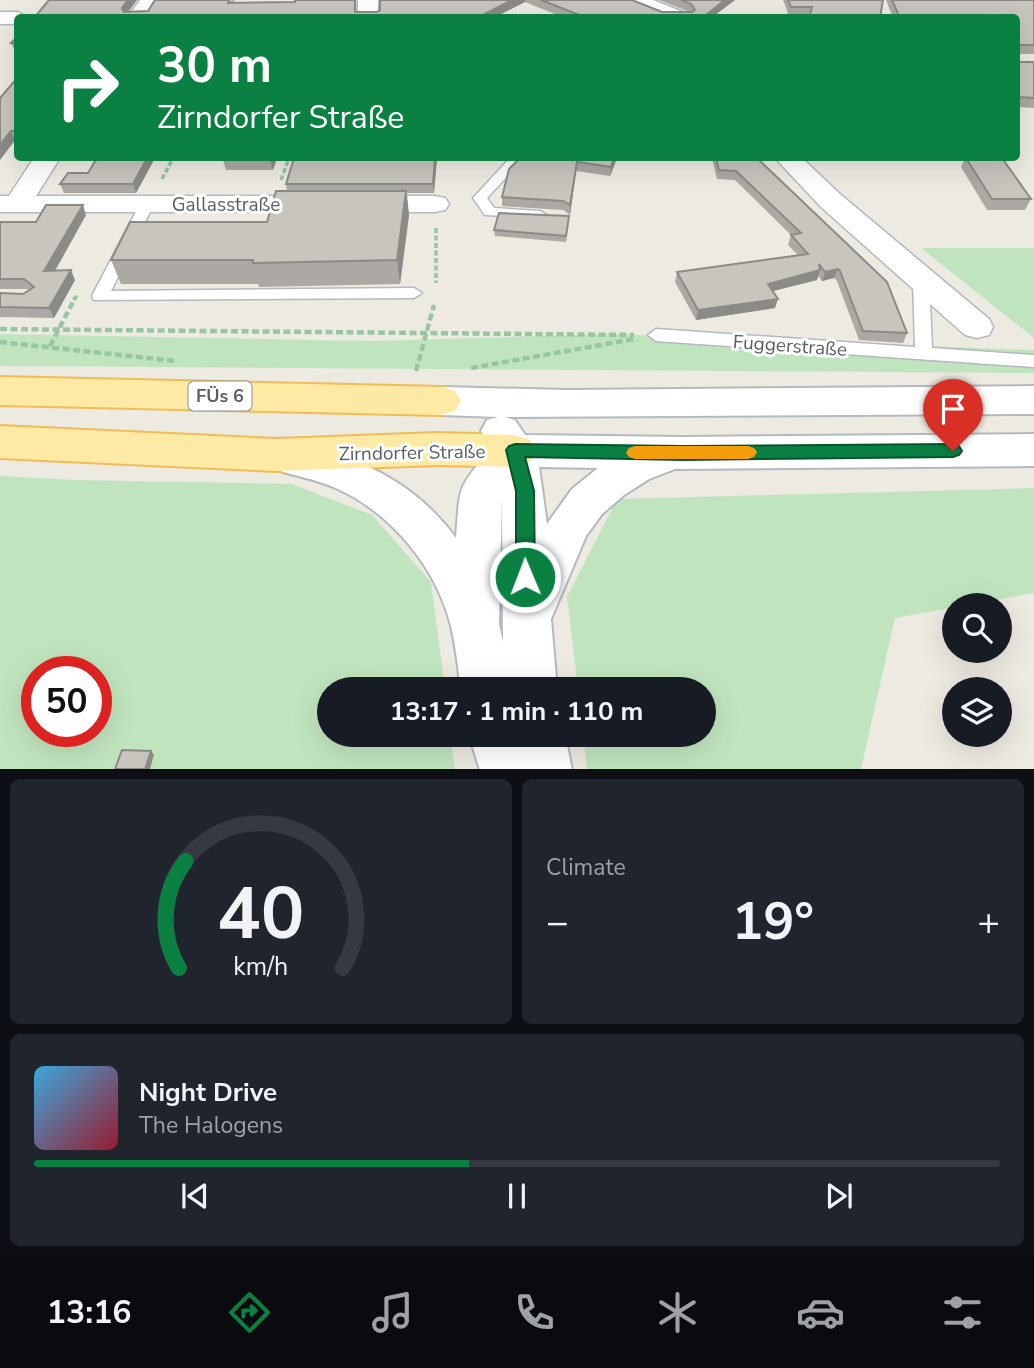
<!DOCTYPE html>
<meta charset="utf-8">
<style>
:root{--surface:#171b24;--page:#20242c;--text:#f1f3f6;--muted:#9ea1a6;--line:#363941;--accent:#0b8043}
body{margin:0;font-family:"Nunito Sans",sans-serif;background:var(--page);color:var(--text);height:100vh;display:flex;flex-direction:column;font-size:26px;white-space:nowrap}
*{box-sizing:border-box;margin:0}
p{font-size:23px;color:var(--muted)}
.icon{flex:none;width:38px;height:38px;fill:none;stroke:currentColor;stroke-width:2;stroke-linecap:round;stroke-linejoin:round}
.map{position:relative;height:769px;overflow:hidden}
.sheet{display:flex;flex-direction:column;gap:10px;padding:10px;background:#0d0f14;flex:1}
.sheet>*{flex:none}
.hud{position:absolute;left:14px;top:14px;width:1006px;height:147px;border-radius:7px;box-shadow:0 7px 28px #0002;background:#0b8043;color:#fff;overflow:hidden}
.tools{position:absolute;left:942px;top:593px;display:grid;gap:14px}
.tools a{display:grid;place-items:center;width:70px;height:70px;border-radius:50%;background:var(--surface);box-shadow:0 7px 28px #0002;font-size:35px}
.speed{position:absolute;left:21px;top:656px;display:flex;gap:14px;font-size:35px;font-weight:700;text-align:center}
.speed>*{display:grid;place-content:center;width:91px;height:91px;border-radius:50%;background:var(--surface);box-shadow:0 7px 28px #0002;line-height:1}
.speed .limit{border:10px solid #d22;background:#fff;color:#111}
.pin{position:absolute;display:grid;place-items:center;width:60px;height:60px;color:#fff;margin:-72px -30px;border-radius:50% 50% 50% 0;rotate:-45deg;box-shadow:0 0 7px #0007}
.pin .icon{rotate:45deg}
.me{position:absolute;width:77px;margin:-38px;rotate:359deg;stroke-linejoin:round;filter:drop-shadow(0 0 5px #0008)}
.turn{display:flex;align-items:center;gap:24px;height:147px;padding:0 28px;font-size:32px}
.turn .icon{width:91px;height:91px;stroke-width:2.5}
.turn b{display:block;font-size:49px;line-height:60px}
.big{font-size:52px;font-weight:700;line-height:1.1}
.sheet .card{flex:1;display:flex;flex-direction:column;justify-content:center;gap:10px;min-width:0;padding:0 24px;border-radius:10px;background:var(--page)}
.sheet .dial{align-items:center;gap:0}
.dial svg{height:182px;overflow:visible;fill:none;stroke:var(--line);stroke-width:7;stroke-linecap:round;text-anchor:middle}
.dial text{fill:var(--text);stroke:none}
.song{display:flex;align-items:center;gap:21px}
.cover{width:84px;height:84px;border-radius:10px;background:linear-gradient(135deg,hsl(200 70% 55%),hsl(350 70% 35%))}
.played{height:7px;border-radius:4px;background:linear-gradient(90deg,var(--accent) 45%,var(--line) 45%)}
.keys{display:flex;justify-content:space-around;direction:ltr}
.heat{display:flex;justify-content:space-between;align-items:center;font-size:38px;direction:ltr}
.sheet .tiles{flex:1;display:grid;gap:10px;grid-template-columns:1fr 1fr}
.card:last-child{grid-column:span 2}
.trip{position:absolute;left:317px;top:677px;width:399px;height:70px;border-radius:35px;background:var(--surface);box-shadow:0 7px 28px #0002;font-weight:700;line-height:70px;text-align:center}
.dock{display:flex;height:112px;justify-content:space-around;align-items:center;background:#090b0e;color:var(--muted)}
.dock .icon{width:49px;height:49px}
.dock .on{color:var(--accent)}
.dock b{font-size:32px;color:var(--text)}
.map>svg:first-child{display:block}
</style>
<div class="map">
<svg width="1034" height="770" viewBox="0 0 1034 770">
<rect width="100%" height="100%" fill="#edeae2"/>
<path fill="#c0e5be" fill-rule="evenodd" d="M 921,248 L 1034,248 L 1034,338 Z
M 0,334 L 371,341 L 610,334 L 1034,350 L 1034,373 L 0,366 Z
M 0,476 L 75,480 L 292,484 L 372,515 L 431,582 L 445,689 L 329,690 L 329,735 L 450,735 L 455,769 L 0,769 ZM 37,672 L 96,672 L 96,732 L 37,732 Z
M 1034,488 L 1034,593 L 895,618 L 861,769 L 587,769 L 583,735 L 704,735 L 704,690 L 578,689 L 567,597 L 617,499 Z"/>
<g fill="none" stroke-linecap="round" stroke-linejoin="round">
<g stroke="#b5b8bc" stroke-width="3">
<path id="lane" d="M 510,158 L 524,158 L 487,198 L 494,208 L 540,211 L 547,215 L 545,218 L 485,215 L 473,198 Z
M 147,200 L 154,204 L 111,291 L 414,288 L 422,293 L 414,298 L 94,300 L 92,296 L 140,204 Z
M 921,275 L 929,280 L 932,348 L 1034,355 L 1034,367 L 656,341 L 648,335 L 656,329 L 915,347 L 913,280 Z"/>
</g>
<g stroke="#b5b8bc" stroke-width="3">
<path id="street" d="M 140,0 L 160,0 L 148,18 L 127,18 Z
M 358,0 L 378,0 L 378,18 L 358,18 Z
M 625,0 L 653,0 L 688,14 L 691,18 L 661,18 L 628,4 Z
M 0,12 L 18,12 L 28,18 L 18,18 L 18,24 L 0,24 Z
M 34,158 L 60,158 L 36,196 L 435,196 L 445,198 L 449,204 L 445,210 L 435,212 L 0,212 L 0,196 L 9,196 Z
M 775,158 L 802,158 L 841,195 L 989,319 L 993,327 L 989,335 L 977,338 L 965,335 L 821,207 Z"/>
</g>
<g stroke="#b5b9be" stroke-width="4">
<path id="secondary" d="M 1034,386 L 1034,414 L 505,417 L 515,420 L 525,435 L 683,437 L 1034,434 L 1034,466 L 675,469 L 649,479 L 624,495 L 602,514 L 586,536 L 551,619 L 557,690 L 461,690 C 458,669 456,646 451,626 C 436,567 392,514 338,489 C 317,479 293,476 271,468 L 265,457 L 271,446 C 290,440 305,445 324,450 C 378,466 422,492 456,538 C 460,488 456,488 491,450 L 481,431 L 487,420 L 498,417 L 441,415 L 427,411 L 421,401 L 427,391 L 441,387 L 568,390 ZM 539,467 L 598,468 L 572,489 L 547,524 ZM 502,498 L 503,642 L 499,624 Z
M 469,735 L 565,735 L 572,770 L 480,770 Z"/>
</g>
<g stroke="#f1bb57" stroke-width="4">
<path id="primary" d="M 0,377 L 441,387 L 455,391 L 461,401 L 455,411 L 441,415 L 0,405 Z
M 0,426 L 277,439 L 436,433 L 515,435 L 530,440 L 536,451 L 530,462 L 515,467 L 436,465 L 277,471 L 0,458 Z"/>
</g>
<path stroke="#97c6a1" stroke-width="3.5" stroke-dasharray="5 2.5" stroke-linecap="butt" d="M 162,179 L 173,158
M 281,180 L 289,158
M 436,228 L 436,283
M 74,300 L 77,295"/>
<path stroke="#97c6a1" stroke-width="4.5" stroke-dasharray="7 3.5" stroke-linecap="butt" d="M 0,329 L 634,335
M 0,342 L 175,361
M 50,346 L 75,298
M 471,368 L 634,339
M 416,371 L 434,305"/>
<use href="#lane" fill="#fff" fill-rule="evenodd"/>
<use href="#street" fill="#fff" fill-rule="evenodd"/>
<use href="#secondary" fill="#fff" fill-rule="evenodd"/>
<use href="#primary" fill="#ffeaa5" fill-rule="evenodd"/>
</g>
<path fill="#aca9a4" d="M 49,0 L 137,0 L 128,12 L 148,11 L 235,0 L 234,3 L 377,12 L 380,10 L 380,0 L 632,0 L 662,12 L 690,12 L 659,0 L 735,0 L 711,18 L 565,18 L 525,2 L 493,18 L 34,18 Z
M 783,0 L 883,0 L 809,16 L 789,16 Z
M 886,0 L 1034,0 L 1034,54 L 1019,54 L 1019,62 L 1034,62 L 1034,108 L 1017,107 L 1017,18 L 893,18 Z
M 18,36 L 18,52 L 15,52 L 11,43 Z
M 18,77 L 18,140 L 15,140 L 0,160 Z
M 155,158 L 136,193 L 64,193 L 60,184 L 88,173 Z
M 224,158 L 277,158 L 273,170 L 226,170 L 223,160 Z
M 437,158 L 434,193 L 407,193 L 409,215 L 400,284 L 259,287 L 258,284 L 121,284 L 111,260 L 267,222 L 287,191 L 286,184 Z
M 520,158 L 617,158 L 610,176 L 576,171 L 570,215 L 563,210 L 502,206 L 502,197 Z
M 712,158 L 757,158 L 907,333 L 903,343 L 859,340 L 837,281 L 834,278 L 822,281 L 818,276 L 817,280 L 773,291 L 775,308 L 696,320 L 675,282 L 677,272 L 798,255 L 788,245 L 791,235 L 735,180 L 717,179 Z
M 965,158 L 1002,158 L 1031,199 L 1025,210 L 987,210 L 961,167 Z
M 86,215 L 55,271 L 75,280 L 54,318 L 0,317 L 0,293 L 23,294 L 30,289 L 0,289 L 0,222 L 36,222 Z
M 569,222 L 566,242 L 495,236 L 494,230 Z"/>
<path fill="#8c8a86" d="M 128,0 L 137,0 L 125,16 L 122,8 Z
M 512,0 L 525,0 L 525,2 L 493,18 L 477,18 Z
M 725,0 L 735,0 L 711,18 L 702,18 Z
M 11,131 L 15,140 L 0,160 L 0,145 Z
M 147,158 L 155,158 L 136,193 L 133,184 Z
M 271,158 L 277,158 L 273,170 L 270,159 Z
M 435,158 L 437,158 L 434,193 L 433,184 Z
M 614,158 L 617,158 L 610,176 L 611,167 Z
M 577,162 L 576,171 L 570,215 L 570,205 Z
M 406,191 L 409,215 L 400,284 L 397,260 Z
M 83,205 L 86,215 L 49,281 L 44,271 Z
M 838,269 L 834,278 L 822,281 L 825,272 Z
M 71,270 L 75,280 L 54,318 L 49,308 Z
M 820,270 L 817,280 L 765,293 L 768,284 Z
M 778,299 L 775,308 L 696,320 L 698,310 Z
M 151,751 L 154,755 L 150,769 L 145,769 Z"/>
<path fill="#c8c5bf" stroke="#8c8a86" stroke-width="2" d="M 49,0 L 128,0 L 122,8 L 124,12 L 148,11 L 155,0 L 229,0 L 228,3 L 295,2 L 295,0 L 355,0 L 355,12 L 377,12 L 380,10 L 380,0 L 512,0 L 477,18 L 34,18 Z
M 541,0 L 632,0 L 662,12 L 692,12 L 695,10 L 691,4 L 681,0 L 725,0 L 702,18 L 587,18 Z
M 788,0 L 883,0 L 880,18 L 809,18 L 812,7 L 791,7 Z
M 892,0 L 1034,0 L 1034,45 L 1019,45 L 1019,62 L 1034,62 L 1034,98 L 1017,97 L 1017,18 L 900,18 Z
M 18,36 L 18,43 L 11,43 Z
M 18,77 L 18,129 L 16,131 L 11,131 L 0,145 L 0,98 Z
M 97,158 L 147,158 L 133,184 L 60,184 L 68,173 L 88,173 Z
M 224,158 L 271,158 L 270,159 L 223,160 Z
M 294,158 L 435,158 L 433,184 L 286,184 Z
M 520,158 L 614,158 L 611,167 L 577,162 L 570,205 L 563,201 L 502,197 L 509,169 Z
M 716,158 L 757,158 L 887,282 L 907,333 L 863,331 L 840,271 L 838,269 L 825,272 L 819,264 L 820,270 L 768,284 L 778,299 L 698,310 L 677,272 L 808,254 L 791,235 L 801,233 L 736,171 L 719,170 Z
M 966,158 L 1002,158 L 1031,199 L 992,199 Z
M 276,191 L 406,191 L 397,260 L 253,263 L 253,260 L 111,260 L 130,222 L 267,222 Z
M 46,205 L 83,205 L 44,271 L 71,270 L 49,308 L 0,307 L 0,293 L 23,294 L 34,287 L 24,279 L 0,279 L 0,222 L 36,222 Z
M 499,213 L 569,216 L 566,236 L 494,230 Z
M 122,750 L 151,751 L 145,769 L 115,769 Z"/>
<path fill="#0b8043" stroke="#07532c" stroke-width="2" d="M 515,444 L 683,446 L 953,444 L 959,446 L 962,451 L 959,455 L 953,457 L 683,460 L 525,457 L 534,491 L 535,577 L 532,583 L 525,585 L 518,583 L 516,577 L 516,491 L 506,450 L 509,446 Z"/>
<path fill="#f59e0b" d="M 635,446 L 748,446 L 754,448 L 757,452 L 754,457 L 748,459 L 635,459 L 629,457 L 626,453 L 629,448 Z"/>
<g text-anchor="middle" stroke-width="6" stroke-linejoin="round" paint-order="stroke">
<rect fill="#fff" stroke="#8c8f92" stroke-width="2" x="188.5" y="381.5" width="63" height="29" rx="5"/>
<g font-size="18" font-weight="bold" fill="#5a5f63">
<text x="220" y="402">FÜs 6</text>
</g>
<g font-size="19" fill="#5a5f63" stroke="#fff">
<text x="226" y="211">Gallasstraße</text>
<text transform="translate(790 345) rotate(4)" y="7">Fuggerstraße</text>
<text transform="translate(412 452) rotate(-1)" y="7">Zirndorfer Straße</text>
</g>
</g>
</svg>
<div class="tools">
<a><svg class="icon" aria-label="search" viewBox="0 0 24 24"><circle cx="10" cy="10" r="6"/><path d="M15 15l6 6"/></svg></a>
<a><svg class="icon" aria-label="layers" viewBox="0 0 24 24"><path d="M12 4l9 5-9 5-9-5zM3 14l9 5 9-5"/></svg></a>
</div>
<div class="speed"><div class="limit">50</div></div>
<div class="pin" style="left:953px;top:451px;background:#d93025"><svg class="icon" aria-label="arrive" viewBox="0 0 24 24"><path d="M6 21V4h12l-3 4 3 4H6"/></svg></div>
<svg class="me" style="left:525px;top:577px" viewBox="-20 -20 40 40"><circle r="17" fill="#0b8043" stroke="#fff" stroke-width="3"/><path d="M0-11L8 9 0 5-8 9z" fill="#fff"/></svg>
<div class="trip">13:17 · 1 min · 110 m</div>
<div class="hud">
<div class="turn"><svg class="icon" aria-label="right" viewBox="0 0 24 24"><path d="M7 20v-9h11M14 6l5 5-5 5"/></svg><div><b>30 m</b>Zirndorfer Straße</div></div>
</div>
</div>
<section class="sheet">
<div class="tiles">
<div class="card dial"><svg viewBox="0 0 100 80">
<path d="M14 69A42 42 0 1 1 86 69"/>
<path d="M14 69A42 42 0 0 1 17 22" stroke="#0b8043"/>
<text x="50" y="56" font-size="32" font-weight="700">40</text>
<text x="50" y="72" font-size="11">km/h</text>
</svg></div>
<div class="card"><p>Climate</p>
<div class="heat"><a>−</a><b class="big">19°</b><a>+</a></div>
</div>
<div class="card">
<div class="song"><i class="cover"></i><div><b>Night Drive</b><p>The Halogens</p></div></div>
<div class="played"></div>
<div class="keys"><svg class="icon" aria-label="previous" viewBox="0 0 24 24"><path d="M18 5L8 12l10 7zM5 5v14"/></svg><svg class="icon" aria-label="pause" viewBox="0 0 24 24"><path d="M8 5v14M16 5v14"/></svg><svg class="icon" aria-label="next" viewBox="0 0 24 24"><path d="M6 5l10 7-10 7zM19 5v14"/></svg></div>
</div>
</div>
</section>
<nav class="dock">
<b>13:16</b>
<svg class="icon on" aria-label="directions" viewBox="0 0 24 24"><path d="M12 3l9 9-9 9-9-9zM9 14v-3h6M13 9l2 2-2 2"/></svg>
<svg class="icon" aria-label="music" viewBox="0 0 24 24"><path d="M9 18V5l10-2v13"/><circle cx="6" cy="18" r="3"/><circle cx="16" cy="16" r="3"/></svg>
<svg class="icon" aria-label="phone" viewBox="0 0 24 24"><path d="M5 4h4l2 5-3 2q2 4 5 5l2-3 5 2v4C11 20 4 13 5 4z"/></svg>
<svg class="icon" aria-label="climate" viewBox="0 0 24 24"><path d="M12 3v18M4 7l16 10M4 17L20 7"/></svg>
<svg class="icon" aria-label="car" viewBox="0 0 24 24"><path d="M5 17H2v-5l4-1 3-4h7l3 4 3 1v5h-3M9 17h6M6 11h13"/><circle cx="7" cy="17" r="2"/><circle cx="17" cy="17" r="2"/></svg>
<svg class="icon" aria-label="filters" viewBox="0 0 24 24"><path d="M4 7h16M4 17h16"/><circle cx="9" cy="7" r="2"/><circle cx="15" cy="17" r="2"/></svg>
</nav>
